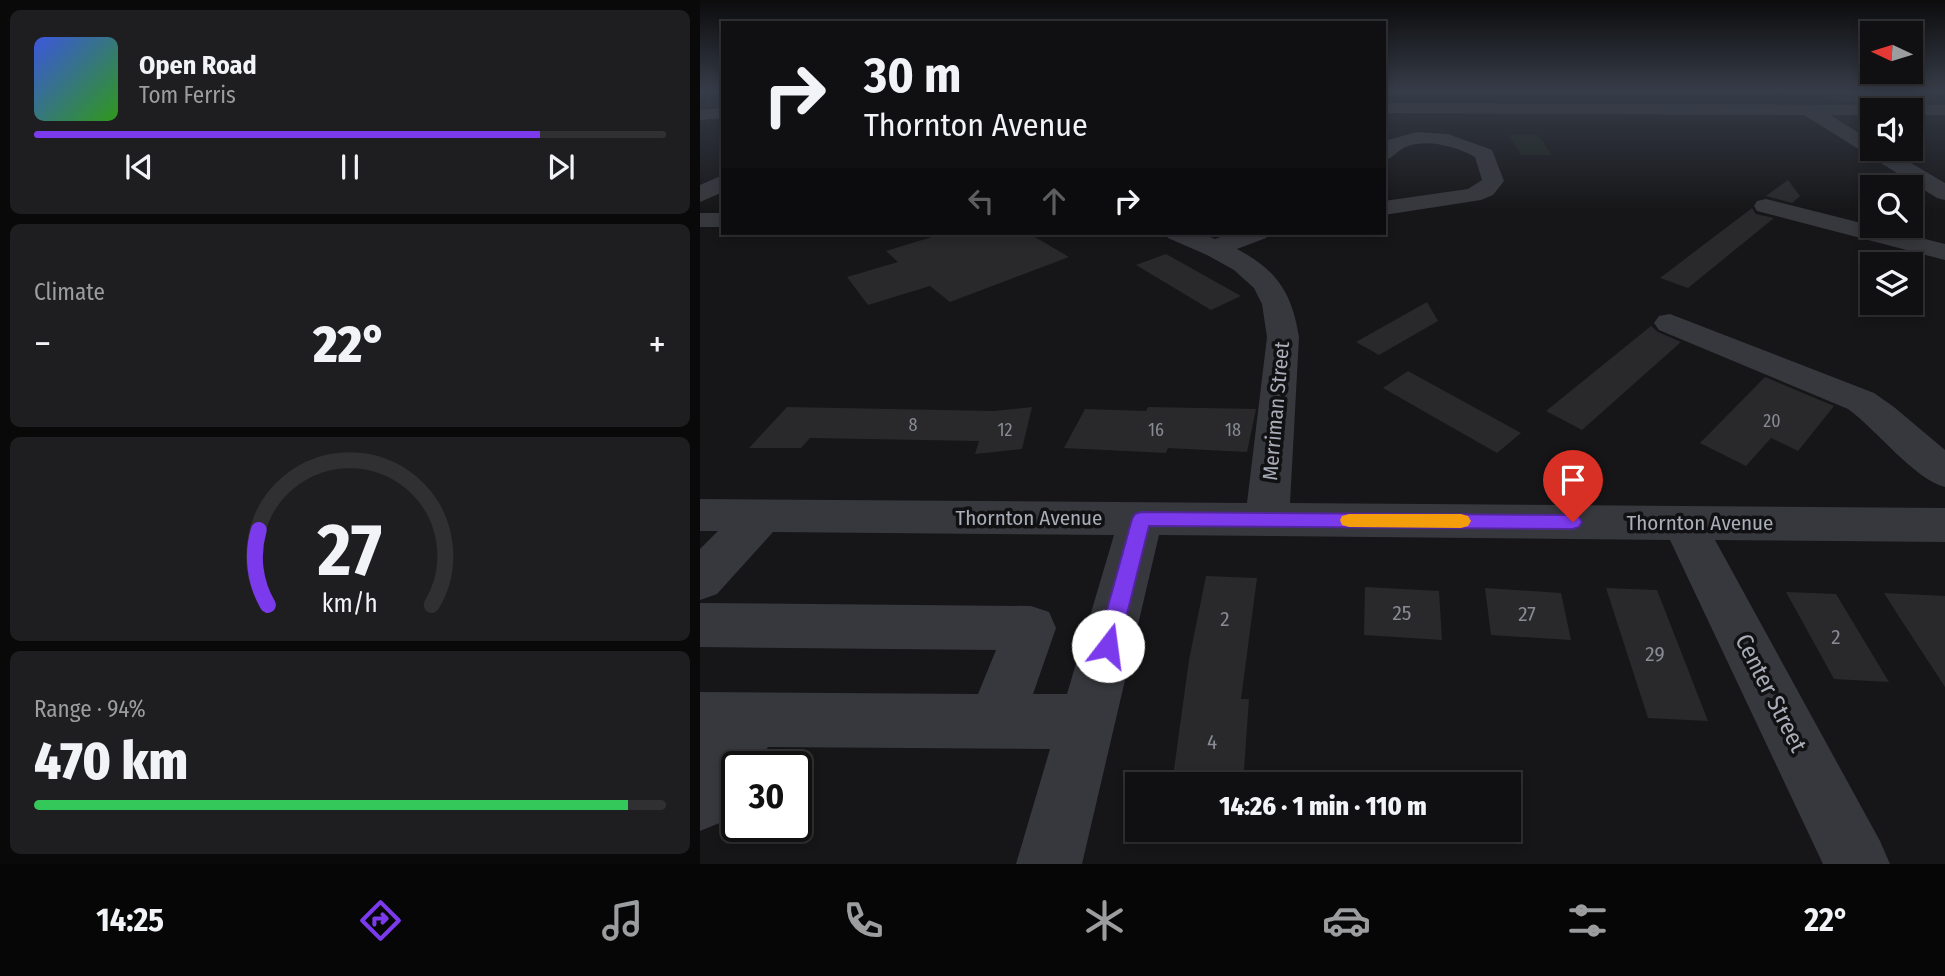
<!DOCTYPE html>
<meta charset="utf-8">
<style>
:root{--surface:#101012;--page:#1e1e20;--text:#f1f3f6;--muted:#9c9d9f;--line:#303032;--accent:#7c3aed}
body{margin:0;font-family:"Fira Sans Condensed",sans-serif;background:var(--page);color:var(--text);height:100vh;display:flex;flex-direction:column;font-size:26px;white-space:nowrap}
*{box-sizing:border-box;margin:0}
p{font-size:23px;color:var(--muted)}
.icon{flex:none;width:38px;height:38px;fill:none;stroke:currentColor;stroke-width:2;stroke-linecap:round;stroke-linejoin:round}
.map{position:relative;flex:1;overflow:hidden}
.details{display:flex;flex-direction:column;gap:10px;padding:10px;background:#09090a;width:700px}
.details>*{flex:none}
.banner{position:absolute;left:21px;top:21px;width:665px;height:214px;border-radius:0px;box-shadow:0 4px 10px #0003,0 0 0 2px var(--line);background:#101012;color:var(--text);overflow:hidden}
.needle{width:46px;rotate:274deg}
.fabs{position:absolute;left:1160px;top:21px;display:grid;gap:14px}
.fabs a{display:grid;place-items:center;width:63px;height:63px;border-radius:0px;background:var(--surface);box-shadow:0 4px 10px #0003,0 0 0 2px var(--line);font-size:35px}
.speed{position:absolute;left:21px;top:751px;display:flex;gap:14px;font-size:35px;font-weight:700;text-align:center}
.speed>*{display:grid;place-content:center;width:91px;height:91px;border-radius:50%;background:var(--surface);box-shadow:0 4px 10px #0003,0 0 0 2px var(--line);line-height:1}
.speed .limit{border:4px solid #111;border-radius:10px;background:#fff;color:#111}
.pin{position:absolute;display:grid;place-items:center;width:60px;height:60px;color:#fff;margin:-72px -30px;border-radius:50% 50% 50% 0;rotate:-45deg;box-shadow:0 0 7px #0007}
.pin .icon{rotate:45deg}
.me{position:absolute;width:77px;margin:-38px;rotate:15deg;stroke-linejoin:round;filter:drop-shadow(0 0 5px #0008)}
.turn{display:flex;align-items:center;gap:24px;height:147px;padding:0 28px;font-size:32px}
.turn .icon{width:91px;height:91px;stroke-width:2.5}
.turn b{display:block;font-size:49px;line-height:60px}
.lanes{display:flex;align-items:center;height:66px;padding:0 28px;background:#0003;justify-content:center;gap:35px;direction:ltr}
.lanes .off{opacity:.35}
.big{font-size:52px;font-weight:800;line-height:1.1}
.details .widget{flex:1;display:flex;flex-direction:column;justify-content:center;gap:10px;min-width:0;padding:0 24px;border-radius:10px;background:var(--page)}
.details .dial{align-items:center;gap:0}
.dial svg{height:182px;overflow:visible;fill:none;stroke:var(--line);stroke-width:7;stroke-linecap:round;text-anchor:middle}
.dial text{fill:var(--text);stroke:none}
.song{display:flex;align-items:center;gap:21px}
.cover{width:84px;height:84px;border-radius:10px;background:linear-gradient(135deg,hsl(230 70% 55%),hsl(110 70% 35%))}
.played{height:7px;border-radius:4px;background:linear-gradient(90deg,var(--accent) 80%,var(--line) 80%)}
.keys{display:flex;justify-content:space-around;direction:ltr}
.heat{display:flex;justify-content:space-between;align-items:center;font-size:38px;direction:ltr}
.charge{height:10px;border-radius:5px;background:linear-gradient(90deg,#34c759 94%,var(--line) 0)}
.trip{position:absolute;left:425px;top:772px;width:396px;height:70px;border-radius:0px;background:var(--surface);box-shadow:0 4px 10px #0003,0 0 0 2px var(--line);font-weight:800;line-height:70px;text-align:center}
.menu{display:flex;height:112px;justify-content:space-around;align-items:center;background:#060607;color:var(--muted)}
.menu .icon{width:49px;height:49px}
.menu .on{color:var(--accent)}
.menu b{font-size:32px;color:var(--text)}
main{display:flex;flex:1;min-height:0}
.map>svg:first-child{display:block}
</style>
<main>
<section class="details">
<div class="widget">
<div class="song"><i class="cover"></i><div><b>Open Road</b><p>Tom Ferris</p></div></div>
<div class="played"></div>
<div class="keys"><svg class="icon" aria-label="previous" viewBox="0 0 24 24"><path d="M18 5L8 12l10 7zM5 5v14"/></svg><svg class="icon" aria-label="pause" viewBox="0 0 24 24"><path d="M8 5v14M16 5v14"/></svg><svg class="icon" aria-label="next" viewBox="0 0 24 24"><path d="M6 5l10 7-10 7zM19 5v14"/></svg></div>
</div>
<div class="widget"><p>Climate</p>
<div class="heat"><a>−</a><b class="big">22°</b><a>+</a></div>
</div>
<div class="widget dial"><svg viewBox="0 0 100 80">
<path d="M14 69A42 42 0 1 1 86 69"/>
<path d="M14 69A42 42 0 0 1 10 36" stroke="#7c3aed"/>
<text x="50" y="56" font-size="32" font-weight="700">27</text>
<text x="50" y="72" font-size="11">km/h</text>
</svg></div>
<div class="widget"><p>Range · 94%</p><b class="big">470 km</b><div class="charge"></div></div>
</section>
<div class="map">
<svg width="1245" height="864" viewBox="0 0 1245 864">
<rect width="100%" height="100%" fill="#161618"/>
<path fill="#1c231d" d="M 809,135 L 838,135 L 852,155 L 821,155 Z"/>
<path fill="#29292c" d="M 1116,90 L 1172,90 L 1172,93 L 1191,102 L 1138,102 Z
M 1088,180 L 1100,196 L 1092,203 L 1066,196 Z
M 1052,208 L 1056,214 L 1074,218 L 988,288 L 960,278 Z
M 245,233 L 328,233 L 369,257 L 250,302 L 230,286 L 168,305 L 147,277 L 198,262 L 186,251 Z
M 466,254 L 541,296 L 511,310 L 436,265 Z
M 727,302 L 738,321 L 679,355 L 656,342 Z
M 951,326 L 958,332 L 981,342 L 882,430 L 846,411 Z
M 708,371 L 821,433 L 797,453 L 683,388 Z
M 1065,377 L 1134,406 L 1098,451 L 1071,438 L 1046,466 L 1000,443 Z
M 87,407 L 294,411 L 332,407 L 322,449 L 275,454 L 279,441 L 110,438 L 101,448 L 49,448 Z
M 448,407 L 556,409 L 547,452 L 468,448 L 466,453 L 364,448 L 385,409 L 446,411 Z
M 506,576 L 557,578 L 541,699 L 549,699 L 543,784 L 472,784 L 489,660 Z
M 665,587 L 739,591 L 742,640 L 664,635 Z
M 785,588 L 861,593 L 871,640 L 791,635 Z
M 906,588 L 957,590 L 1008,721 L 948,718 Z
M 1086,592 L 1136,594 L 1189,682 L 1134,679 Z
M 1184,593 L 1245,596 L 1245,687 L 1198,615 Z"/>
<g fill="none" stroke-linecap="round" stroke-linejoin="round">
<path fill="#37383d" fill-rule="evenodd" d="M 684,103 L 1245,105 L 1245,115 L 1211,115 L 1211,110 L 1172,110 L 1172,115 L 1130,115 L 1172,141 L 1172,149 L 1187,149 L 1245,183 L 1245,200 L 1237,198 L 1104,115 L 684,113 Z
M 23,108 L 23,118 L 0,120 L 0,110 Z
M 717,132 L 748,134 L 792,150 L 804,181 L 793,195 L 781,200 L 684,215 L 684,201 L 768,189 L 782,180 L 775,157 C 757,147 729,139 708,146 C 698,149 694,158 684,160 L 684,141 Z
M 23,175 L 23,192 L 0,202 L 0,185 Z
M 1066,199 L 1245,244 L 1245,260 L 1057,211 L 1054,206 L 1057,201 Z
M 0,213 L 23,213 L 23,227 L 0,227 Z
M 464,233 L 500,233 L 515,239 L 532,233 L 570,233 L 566,238 L 537,249 C 577,270 592,293 599,337 L 590,503 L 1245,508 L 1245,542 L 1015,540 L 1180,841 L 1190,864 L 1123,864 L 970,540 L 459,535 L 382,864 L 316,864 L 350,749 L 68,747 L 56,766 L 37,766 L 37,798 L 22,822 L 0,831 L 0,692 L 278,694 L 296,650 L 0,647 L 0,603 L 331,606 L 349,612 L 356,628 L 333,694 L 367,694 L 414,535 L 73,532 L 17,594 L 0,600 L 0,549 L 18,531 L 0,531 L 0,499 L 547,503 L 567,337 L 562,304 L 554,288 L 534,270 L 507,255 L 468,238 Z
M 970,314 L 1174,393 L 1194,407 L 1245,450 L 1245,487 C 1214,479 1177,430 1148,409 L 959,330 L 954,323 L 959,316 Z"/>
</g>
<linearGradient id="sky" x2="0" y2="1"><stop stop-color="#0c0c0d"/><stop offset="0.43" stop-color="#363c48"/><stop offset="1" stop-color="#363c48" stop-opacity="0"/></linearGradient>
<rect width="1245" height="211" fill="url(#sky)"/>
<path fill="#7c3aed" stroke="#51269a" stroke-width="2" d="M 441,512 L 873,515 L 879,517 L 882,522 L 879,527 L 873,529 L 449,526 L 419,646 L 416,653 L 408,656 L 400,653 L 397,646 L 432,519 L 435,514 Z"/>
<path fill="#f59e0b" d="M 649,514 L 761,514 L 768,516 L 771,521 L 768,526 L 761,528 L 649,527 L 642,525 L 640,520 L 642,516 Z"/>
<g text-anchor="middle" stroke-width="7" stroke-linejoin="round" paint-order="stroke">
<g font-size="18" fill="#888b94">
<text x="1072" y="427">20</text>
<text x="213" y="431">8</text>
<text x="305" y="436">12</text>
<text x="456" y="436">16</text>
<text x="533" y="436">18</text>
</g>
<g font-size="21" fill="#a8adb8" stroke="#111113">
<text transform="translate(576 411) rotate(-85)" y="7">Merriman Street</text>
<text x="329" y="525">Thornton Avenue</text>
<text x="1000" y="530">Thornton Avenue</text>
</g>
<g font-size="21" fill="#888b94">
<text x="702" y="620">25</text>
<text x="827" y="621">27</text>
<text x="525" y="626">2</text>
<text x="1136" y="644">2</text>
<text x="955" y="661">29</text>
<text x="512" y="749">4</text>
</g>
<g font-size="24" fill="#a8adb8" stroke="#111113">
<text transform="translate(1071 693) rotate(63)" y="8">Center Street</text>
</g>
</g>
</svg>
<div class="fabs">
<a><svg class="needle" viewBox="-14 -14 28 28"><path d="M0-13l5 13h-10z" fill="#e53935"/><path d="M0 13l5-13h-10z" fill="#9c9d9f"/></svg></a>
<a><svg class="icon" aria-label="sound" viewBox="0 0 24 24"><path d="M4 9h4l5-4v14l-5-4H4zM17 9q2 3 0 6"/></svg></a>
<a><svg class="icon" aria-label="search" viewBox="0 0 24 24"><circle cx="10" cy="10" r="6"/><path d="M15 15l6 6"/></svg></a>
<a><svg class="icon" aria-label="layers" viewBox="0 0 24 24"><path d="M12 4l9 5-9 5-9-5zM3 14l9 5 9-5"/></svg></a>
</div>
<div class="speed"><div class="limit">30</div></div>
<div class="pin" style="left:873px;top:522px;background:#d93025"><svg class="icon" aria-label="arrive" viewBox="0 0 24 24"><path d="M6 21V4h12l-3 4 3 4H6"/></svg></div>
<svg class="me" style="left:408px;top:646px" viewBox="-20 -20 40 40"><circle r="19" fill="#fff"/><path d="M0-13L10 11 0 6-10 11z" fill="#7c3aed"/></svg>
<div class="trip">14:26 · 1 min · 110 m</div>
<div class="banner">
<div class="turn"><svg class="icon" aria-label="right" viewBox="0 0 24 24"><path d="M7 20v-9h11M14 6l5 5-5 5"/></svg><div><b>30 m</b>Thornton Avenue</div></div>
<div class="lanes"><svg class="icon off" aria-label="left" viewBox="0 0 24 24"><path d="M17 20v-9H6M10 6l-5 5 5 5"/></svg><svg class="icon off" aria-label="ahead" viewBox="0 0 24 24"><path d="M12 20V5M6 11l6-6 6 6"/></svg><svg class="icon" aria-label="right" viewBox="0 0 24 24"><path d="M7 20v-9h11M14 6l5 5-5 5"/></svg></div>
</div>
</div>
</main>
<nav class="menu">
<b>14:25</b>
<svg class="icon on" aria-label="directions" viewBox="0 0 24 24"><path d="M12 3l9 9-9 9-9-9zM9 14v-3h6M13 9l2 2-2 2"/></svg>
<svg class="icon" aria-label="music" viewBox="0 0 24 24"><path d="M9 18V5l10-2v13"/><circle cx="6" cy="18" r="3"/><circle cx="16" cy="16" r="3"/></svg>
<svg class="icon" aria-label="phone" viewBox="0 0 24 24"><path d="M5 4h4l2 5-3 2q2 4 5 5l2-3 5 2v4C11 20 4 13 5 4z"/></svg>
<svg class="icon" aria-label="climate" viewBox="0 0 24 24"><path d="M12 3v18M4 7l16 10M4 17L20 7"/></svg>
<svg class="icon" aria-label="car" viewBox="0 0 24 24"><path d="M5 17H2v-5l4-1 3-4h7l3 4 3 1v5h-3M9 17h6M6 11h13"/><circle cx="7" cy="17" r="2"/><circle cx="17" cy="17" r="2"/></svg>
<svg class="icon" aria-label="filters" viewBox="0 0 24 24"><path d="M4 7h16M4 17h16"/><circle cx="9" cy="7" r="2"/><circle cx="15" cy="17" r="2"/></svg>
<b>22°</b>
</nav>
